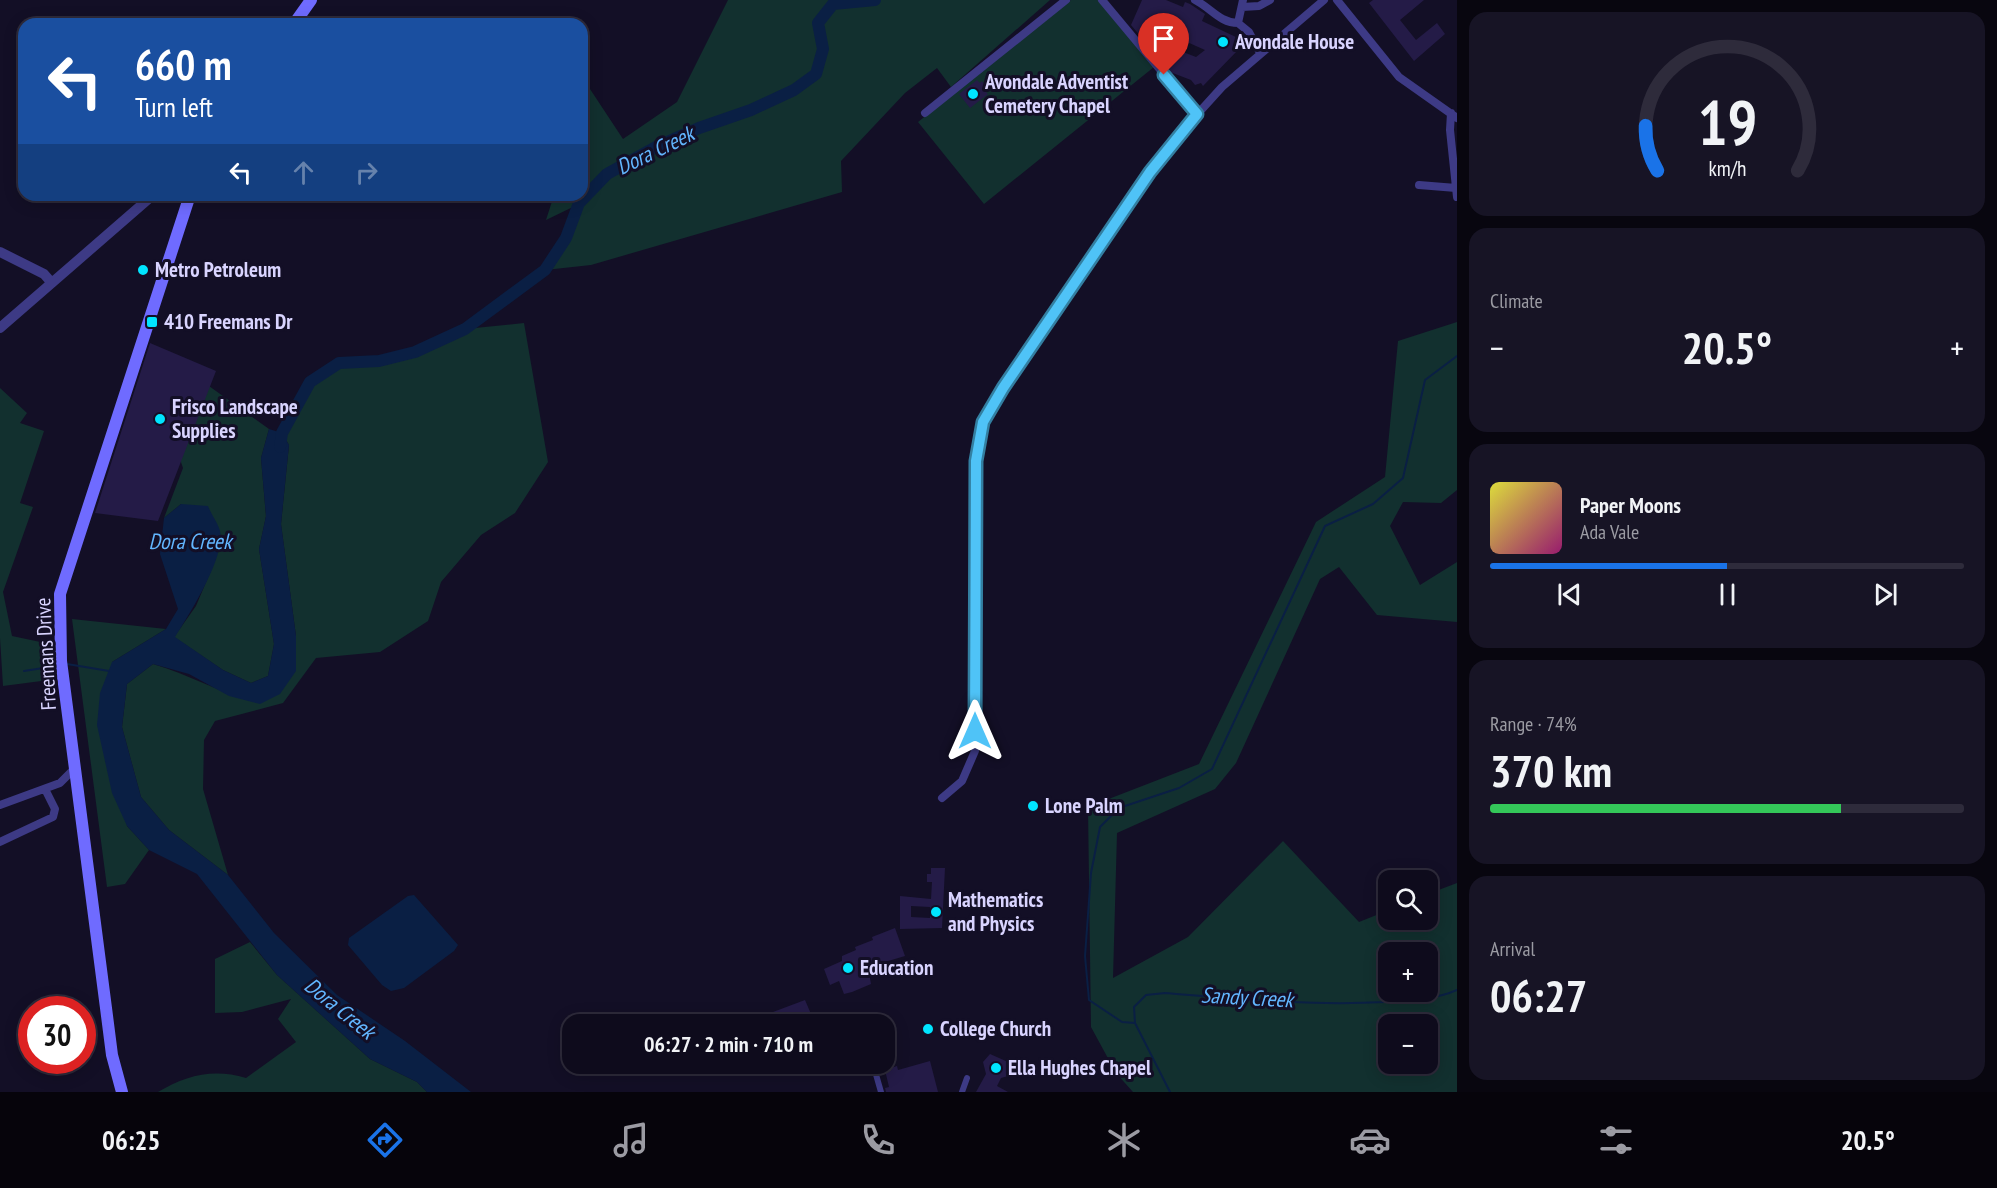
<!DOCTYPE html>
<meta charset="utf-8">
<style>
:root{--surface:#0e0b1c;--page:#171425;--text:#f1f3f6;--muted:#9b9ba3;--line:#2e2b3b;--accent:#1a73e8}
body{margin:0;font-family:"PT Sans Narrow",sans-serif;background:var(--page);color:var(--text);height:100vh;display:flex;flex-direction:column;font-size:22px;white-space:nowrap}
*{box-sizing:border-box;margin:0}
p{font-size:20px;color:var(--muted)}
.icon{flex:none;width:33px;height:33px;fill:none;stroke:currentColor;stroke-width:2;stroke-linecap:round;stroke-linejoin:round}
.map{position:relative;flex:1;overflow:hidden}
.details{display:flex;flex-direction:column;gap:12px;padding:12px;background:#08060f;width:540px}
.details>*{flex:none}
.banner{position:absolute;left:18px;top:18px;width:570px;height:183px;border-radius:18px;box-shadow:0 3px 15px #0003,0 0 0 2px var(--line);background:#1a4fa0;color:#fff;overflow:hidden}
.tools{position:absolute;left:1378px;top:870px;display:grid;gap:12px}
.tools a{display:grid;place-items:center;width:60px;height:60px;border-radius:12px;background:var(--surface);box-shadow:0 3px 15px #0003,0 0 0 2px var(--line);font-size:30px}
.speed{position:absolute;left:18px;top:996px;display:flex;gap:12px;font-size:30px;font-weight:700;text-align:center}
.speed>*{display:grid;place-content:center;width:78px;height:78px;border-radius:50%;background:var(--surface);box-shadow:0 3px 15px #0003,0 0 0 2px var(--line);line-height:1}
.speed .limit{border:9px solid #d22;background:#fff;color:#111}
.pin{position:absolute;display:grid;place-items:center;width:51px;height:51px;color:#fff;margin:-62px -26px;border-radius:50% 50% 50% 0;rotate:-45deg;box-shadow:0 0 6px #0007}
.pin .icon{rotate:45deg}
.me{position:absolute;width:66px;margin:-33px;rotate:0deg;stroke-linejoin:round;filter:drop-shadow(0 0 4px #0008)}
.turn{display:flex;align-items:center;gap:21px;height:126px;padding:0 18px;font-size:27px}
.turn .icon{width:78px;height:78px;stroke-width:2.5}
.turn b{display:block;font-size:42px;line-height:51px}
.lanes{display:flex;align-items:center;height:57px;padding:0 18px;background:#0003;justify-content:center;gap:30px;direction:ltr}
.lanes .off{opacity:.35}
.big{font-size:45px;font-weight:800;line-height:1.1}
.details .card{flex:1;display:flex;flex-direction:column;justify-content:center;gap:9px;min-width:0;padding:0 21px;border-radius:18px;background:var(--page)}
.details .dial{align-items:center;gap:0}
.dial svg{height:156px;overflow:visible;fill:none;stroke:var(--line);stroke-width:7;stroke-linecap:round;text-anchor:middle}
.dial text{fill:var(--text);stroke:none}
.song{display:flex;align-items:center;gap:18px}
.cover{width:72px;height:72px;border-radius:9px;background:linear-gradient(135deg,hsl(60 70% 55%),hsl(320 70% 35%))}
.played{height:6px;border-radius:3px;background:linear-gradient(90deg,var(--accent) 50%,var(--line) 50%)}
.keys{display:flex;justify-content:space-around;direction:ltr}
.heat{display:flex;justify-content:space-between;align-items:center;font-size:33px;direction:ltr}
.charge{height:9px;border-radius:4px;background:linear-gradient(90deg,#34c759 74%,var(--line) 0)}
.trip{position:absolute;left:562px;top:1014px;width:333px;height:60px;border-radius:18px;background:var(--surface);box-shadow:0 3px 15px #0003,0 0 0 2px var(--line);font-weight:800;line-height:60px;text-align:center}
.menu{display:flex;height:96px;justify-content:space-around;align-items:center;background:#06040b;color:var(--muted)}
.menu .icon{width:42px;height:42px}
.menu .active{color:var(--accent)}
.menu b{font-size:27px;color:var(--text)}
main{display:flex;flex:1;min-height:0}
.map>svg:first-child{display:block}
</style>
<main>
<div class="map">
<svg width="1457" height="1092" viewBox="0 0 1457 1092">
<rect width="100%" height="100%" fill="#130f26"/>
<path fill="#12302f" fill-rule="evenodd" d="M 728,0 L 1050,0 L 951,87 L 937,68 L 905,93 L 841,161 L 842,192 L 591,265 L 545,270 L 566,238 L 579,204 L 546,220 L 554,195 L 582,195 L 582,112 L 590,89 L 623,139 L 677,102 Z
M 1071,0 L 1098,0 L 1154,67 L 984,204 L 918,122 Z
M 1457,322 L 1457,490 L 1441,503 L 1403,502 L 1390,526 L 1420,585 L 1457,562 L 1457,622 L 1377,615 L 1339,567 L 1320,579 L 1236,763 L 1215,789 L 1117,833 L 1113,978 L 1188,937 L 1283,841 L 1359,922 L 1389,910 L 1389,920 L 1428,920 L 1428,894 L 1457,883 L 1457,1092 L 1133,1092 L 1116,1073 L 1091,1027 L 1088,807 L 1199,764 L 1316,522 L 1385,477 L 1398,341 ZM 1389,952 L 1428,952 L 1428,992 L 1389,992 ZM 1389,1024 L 1428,1024 L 1428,1064 L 1389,1064 Z
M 524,323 L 548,462 L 515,513 L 481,535 L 441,582 L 428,621 L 380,652 L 316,658 L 283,703 L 215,721 L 204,740 L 203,789 L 228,875 L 169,830 L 141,797 L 122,727 L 127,684 L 153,664 C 190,675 222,694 260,703 L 296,636 L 281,524 L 289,445 L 282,433 L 310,382 L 339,363 L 379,361 L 415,352 L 465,329 Z
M 209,386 L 269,429 L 261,458 L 266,516 L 259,549 L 274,644 L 268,676 L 251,683 L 223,670 L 174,637 L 196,606 L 214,563 L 181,504 L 164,518 L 183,468 L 174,442 Z
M 0,388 L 27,413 L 20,423 L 44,431 L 20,503 L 33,507 L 3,592 L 12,636 L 45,643 L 49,680 L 3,686 L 0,638 Z
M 72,619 L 166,629 L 112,662 L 127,826 L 149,850 L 125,884 L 107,887 Z
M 250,942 L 277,975 L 370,1059 L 417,1082 L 427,1092 L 158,1092 C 186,1075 214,1068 246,1078 L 296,1042 L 278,1019 L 291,999 L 242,1012 L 215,1013 L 215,959 Z"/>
<path fill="#0a1f44" d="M 269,429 L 282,433 L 289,445 L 281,524 L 296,636 L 296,671 L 280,694 L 260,704 L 229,696 L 189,674 L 153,664 L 127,684 L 122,727 L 141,797 L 169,830 L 228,875 L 274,933 L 337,995 L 405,1041 L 471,1092 L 427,1092 L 417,1082 L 370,1059 L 277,975 L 197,874 L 149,850 L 127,826 L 112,793 L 97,725 L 100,693 L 112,662 L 166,629 L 178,609 L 160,554 L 164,518 L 181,504 L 208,506 C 211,514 218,523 220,531 C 226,557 188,616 175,637 L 223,670 L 251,683 L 268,676 L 274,644 L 259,549 L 266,516 L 261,458 Z
M 414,895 L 458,945 L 454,951 L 404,988 L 391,991 L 382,985 L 348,945 L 349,938 L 408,896 Z"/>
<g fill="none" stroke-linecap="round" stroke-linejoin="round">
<path stroke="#0a1f44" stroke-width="2" d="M 67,664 L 109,671
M 24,671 L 56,666
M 1135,1023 L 1122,1022 L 1089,1000 L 1085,956 L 1091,873 L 1100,827 L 1119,808 L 1179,788 L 1212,769 L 1325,526 L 1373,504 L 1403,478 L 1425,380 L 1457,356
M 1170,1092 L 1135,1023 L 1134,1007 L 1146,995 L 1165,993 C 1239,999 1311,1006 1385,1002 C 1409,1000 1435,1000 1457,990"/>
<path stroke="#0a1f44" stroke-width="12" d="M 280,447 L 282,433 L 310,382 L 339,363 L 379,361 L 415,352 L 465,329 L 545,270 L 566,238 L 579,203 L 607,174 L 656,147 L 699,128 L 751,110 L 794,90 L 816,74 L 823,49 L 818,23 L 833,4 L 875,0"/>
</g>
<path fill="#241b47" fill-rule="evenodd" d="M 1142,0 L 1166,0 L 1183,7 L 1185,2 L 1190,4 L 1205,14 L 1202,21 L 1238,38 L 1245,38 L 1250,47 L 1238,50 L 1203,86 L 1201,83 L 1195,85 L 1191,80 L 1170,72 L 1157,57 L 1157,48 L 1147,44 L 1131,25 ZM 1187,42 L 1205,50 L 1196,57 L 1183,52 Z
M 1373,0 L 1424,0 L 1400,20 L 1416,40 L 1437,23 L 1445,34 L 1414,61 L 1369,3 Z
M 977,80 L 980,83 L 982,81 L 988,89 L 985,91 L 988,94 L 970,108 L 959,94 Z
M 150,343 L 216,371 L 158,521 L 95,513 Z
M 931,868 L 945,868 L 942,928 L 900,929 L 900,896 L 931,899 L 932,882 L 927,882 L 927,874 L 931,874 ZM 911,906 L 930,907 L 930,918 L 911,917 Z
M 895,928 L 905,956 L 868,967 L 871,984 L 852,992 L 844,994 L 839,981 L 830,985 L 824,969 L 842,961 L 842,956 L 856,950 L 855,947 L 873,940 L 872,937 Z
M 805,1000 L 811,1014 L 786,1024 L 778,1024 L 773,1012 Z
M 990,1054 L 1008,1062 L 1008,1076 L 1001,1078 L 997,1086 L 1008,1092 L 976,1092 L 986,1074 L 983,1062 Z
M 930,1061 L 938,1092 L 886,1092 L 885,1088 L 889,1087 L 885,1070 L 897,1066 L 898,1070 Z"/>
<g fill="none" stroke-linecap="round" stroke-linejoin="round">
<path stroke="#3d3a85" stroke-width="6" d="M 859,1015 L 862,1024
M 873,1064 L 881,1092
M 962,1092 L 967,1078"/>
<path stroke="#3d3a85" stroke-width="8" d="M 1102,0 L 1197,114
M 1195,0 C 1211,8 1220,23 1238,23
M 1337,0 L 1399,77 L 1457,118
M 1242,7 L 1259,6 L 1270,0
M 1238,23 L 1249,32 L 1260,53
M 1238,23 L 1243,0
M 925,113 L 1066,0
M 1451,113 L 1450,130 L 1457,197
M 1419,185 L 1456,188
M 942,798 L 962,781 L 975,751 L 977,461 L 983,422 L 1003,388 L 1174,140 L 1222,87 L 1324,0
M 0,805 L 60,783 L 75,768
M 0,842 L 53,817 L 55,809 L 45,789"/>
<path stroke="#3d3a85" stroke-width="10" d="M 0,252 L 44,274 L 51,282
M 0,328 L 153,195"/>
<path stroke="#6f6bff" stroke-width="12" d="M 294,24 L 311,0
M 122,1092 L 112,1055 L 106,1008 L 61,661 L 60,594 L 190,195"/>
</g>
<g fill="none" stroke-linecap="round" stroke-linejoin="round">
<g stroke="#337fa1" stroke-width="15">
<path id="route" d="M 975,731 L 976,461 L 983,422 L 1003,388 L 1150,172 L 1197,114 L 1164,75"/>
</g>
<use href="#route" stroke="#4fc3f7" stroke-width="10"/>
</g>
<g fill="#00e5ff" stroke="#130f26" stroke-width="2">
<circle cx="1223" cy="42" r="6"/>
<circle cx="973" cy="94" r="6"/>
<circle cx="143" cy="270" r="6"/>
<rect x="146" y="316" width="12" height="12" rx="3"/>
<circle cx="160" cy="419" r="6"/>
<circle cx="1033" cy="806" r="6"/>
<circle cx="936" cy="912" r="6"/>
<circle cx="848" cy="968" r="6"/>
<circle cx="928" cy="1029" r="6"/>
<circle cx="996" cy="1068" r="6"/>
</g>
<g text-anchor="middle" stroke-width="6" stroke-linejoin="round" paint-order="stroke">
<g font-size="21" font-weight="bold" fill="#d9d4ff" stroke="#130f26" text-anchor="start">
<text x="1235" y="49">Avondale House</text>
<text x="985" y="89">Avondale Adventist<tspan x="985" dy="24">Cemetery Chapel</tspan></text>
<text x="155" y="277">Metro Petroleum</text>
<text x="164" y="329">410 Freemans Dr</text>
<text x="172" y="414">Frisco Landscape<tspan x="172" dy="24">Supplies</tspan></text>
<text x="1045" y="813">Lone Palm</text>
<text x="948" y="907">Mathematics<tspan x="948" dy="24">and Physics</tspan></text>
<text x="860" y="975">Education</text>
<text x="940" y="1036">College Church</text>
<text x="1008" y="1075">Ella Hughes Chapel</text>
</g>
<g font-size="21" fill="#d9d4ff" stroke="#130f26">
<text transform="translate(46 654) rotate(-93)" y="7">Freemans Drive</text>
</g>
<g font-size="22" font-style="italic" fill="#62b6ff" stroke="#130f26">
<text transform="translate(655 150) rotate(-26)" y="8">Dora Creek</text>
<text x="190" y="549">Dora Creek</text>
<text transform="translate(1247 997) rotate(3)" y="8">Sandy Creek</text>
<text transform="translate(340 1008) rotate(39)" y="8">Dora Creek</text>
</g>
</g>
</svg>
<div class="tools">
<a><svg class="icon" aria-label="search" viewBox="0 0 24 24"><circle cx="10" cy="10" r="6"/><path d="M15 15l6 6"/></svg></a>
<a>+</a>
<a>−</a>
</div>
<div class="speed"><div class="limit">30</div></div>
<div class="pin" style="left:1164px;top:75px;background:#d93025"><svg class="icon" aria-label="arrive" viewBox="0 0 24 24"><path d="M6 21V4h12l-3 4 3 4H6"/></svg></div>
<svg class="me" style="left:975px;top:731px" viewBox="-20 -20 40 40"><path d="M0-17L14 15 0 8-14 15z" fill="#4fc3f7" stroke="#fff" stroke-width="4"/></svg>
<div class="trip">06:27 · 2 min · 710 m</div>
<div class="banner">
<div class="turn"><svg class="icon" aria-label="left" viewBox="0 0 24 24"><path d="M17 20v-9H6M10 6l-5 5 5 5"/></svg><div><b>660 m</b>Turn left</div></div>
<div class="lanes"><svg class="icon" aria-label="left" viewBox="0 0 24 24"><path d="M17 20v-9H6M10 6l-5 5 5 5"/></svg><svg class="icon off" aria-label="ahead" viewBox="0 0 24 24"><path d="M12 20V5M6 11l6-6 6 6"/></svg><svg class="icon off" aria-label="right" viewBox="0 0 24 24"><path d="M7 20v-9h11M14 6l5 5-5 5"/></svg></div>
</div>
</div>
<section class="details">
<div class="card dial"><svg viewBox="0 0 100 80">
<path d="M14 69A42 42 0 1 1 86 69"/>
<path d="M14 69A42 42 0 0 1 8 46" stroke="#1a73e8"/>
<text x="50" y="56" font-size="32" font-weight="700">19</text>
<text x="50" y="72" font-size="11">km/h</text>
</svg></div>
<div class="card"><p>Climate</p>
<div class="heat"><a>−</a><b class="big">20.5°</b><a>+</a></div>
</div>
<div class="card">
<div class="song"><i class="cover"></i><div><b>Paper Moons</b><p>Ada Vale</p></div></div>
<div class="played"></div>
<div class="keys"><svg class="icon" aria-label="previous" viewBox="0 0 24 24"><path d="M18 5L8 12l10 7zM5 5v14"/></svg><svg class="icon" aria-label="pause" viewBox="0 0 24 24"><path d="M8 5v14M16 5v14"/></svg><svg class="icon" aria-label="next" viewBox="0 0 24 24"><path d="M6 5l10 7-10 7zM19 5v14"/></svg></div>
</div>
<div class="card"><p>Range · 74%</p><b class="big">370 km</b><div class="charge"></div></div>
<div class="card"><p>Arrival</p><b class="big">06:27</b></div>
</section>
</main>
<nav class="menu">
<b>06:25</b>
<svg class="icon active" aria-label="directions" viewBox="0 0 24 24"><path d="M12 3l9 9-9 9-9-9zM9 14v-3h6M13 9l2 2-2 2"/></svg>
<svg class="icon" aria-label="music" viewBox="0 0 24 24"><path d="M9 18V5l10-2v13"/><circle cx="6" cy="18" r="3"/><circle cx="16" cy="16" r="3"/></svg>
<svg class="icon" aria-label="phone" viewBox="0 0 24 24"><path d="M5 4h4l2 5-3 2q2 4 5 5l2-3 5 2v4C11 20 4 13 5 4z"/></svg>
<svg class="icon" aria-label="climate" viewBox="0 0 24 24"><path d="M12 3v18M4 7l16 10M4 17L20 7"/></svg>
<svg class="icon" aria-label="car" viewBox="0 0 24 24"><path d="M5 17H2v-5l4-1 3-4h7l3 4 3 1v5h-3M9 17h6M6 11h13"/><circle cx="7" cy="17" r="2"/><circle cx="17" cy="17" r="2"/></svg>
<svg class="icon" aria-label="filters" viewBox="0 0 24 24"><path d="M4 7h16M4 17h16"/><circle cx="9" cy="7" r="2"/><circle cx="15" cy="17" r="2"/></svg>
<b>20.5°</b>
</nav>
